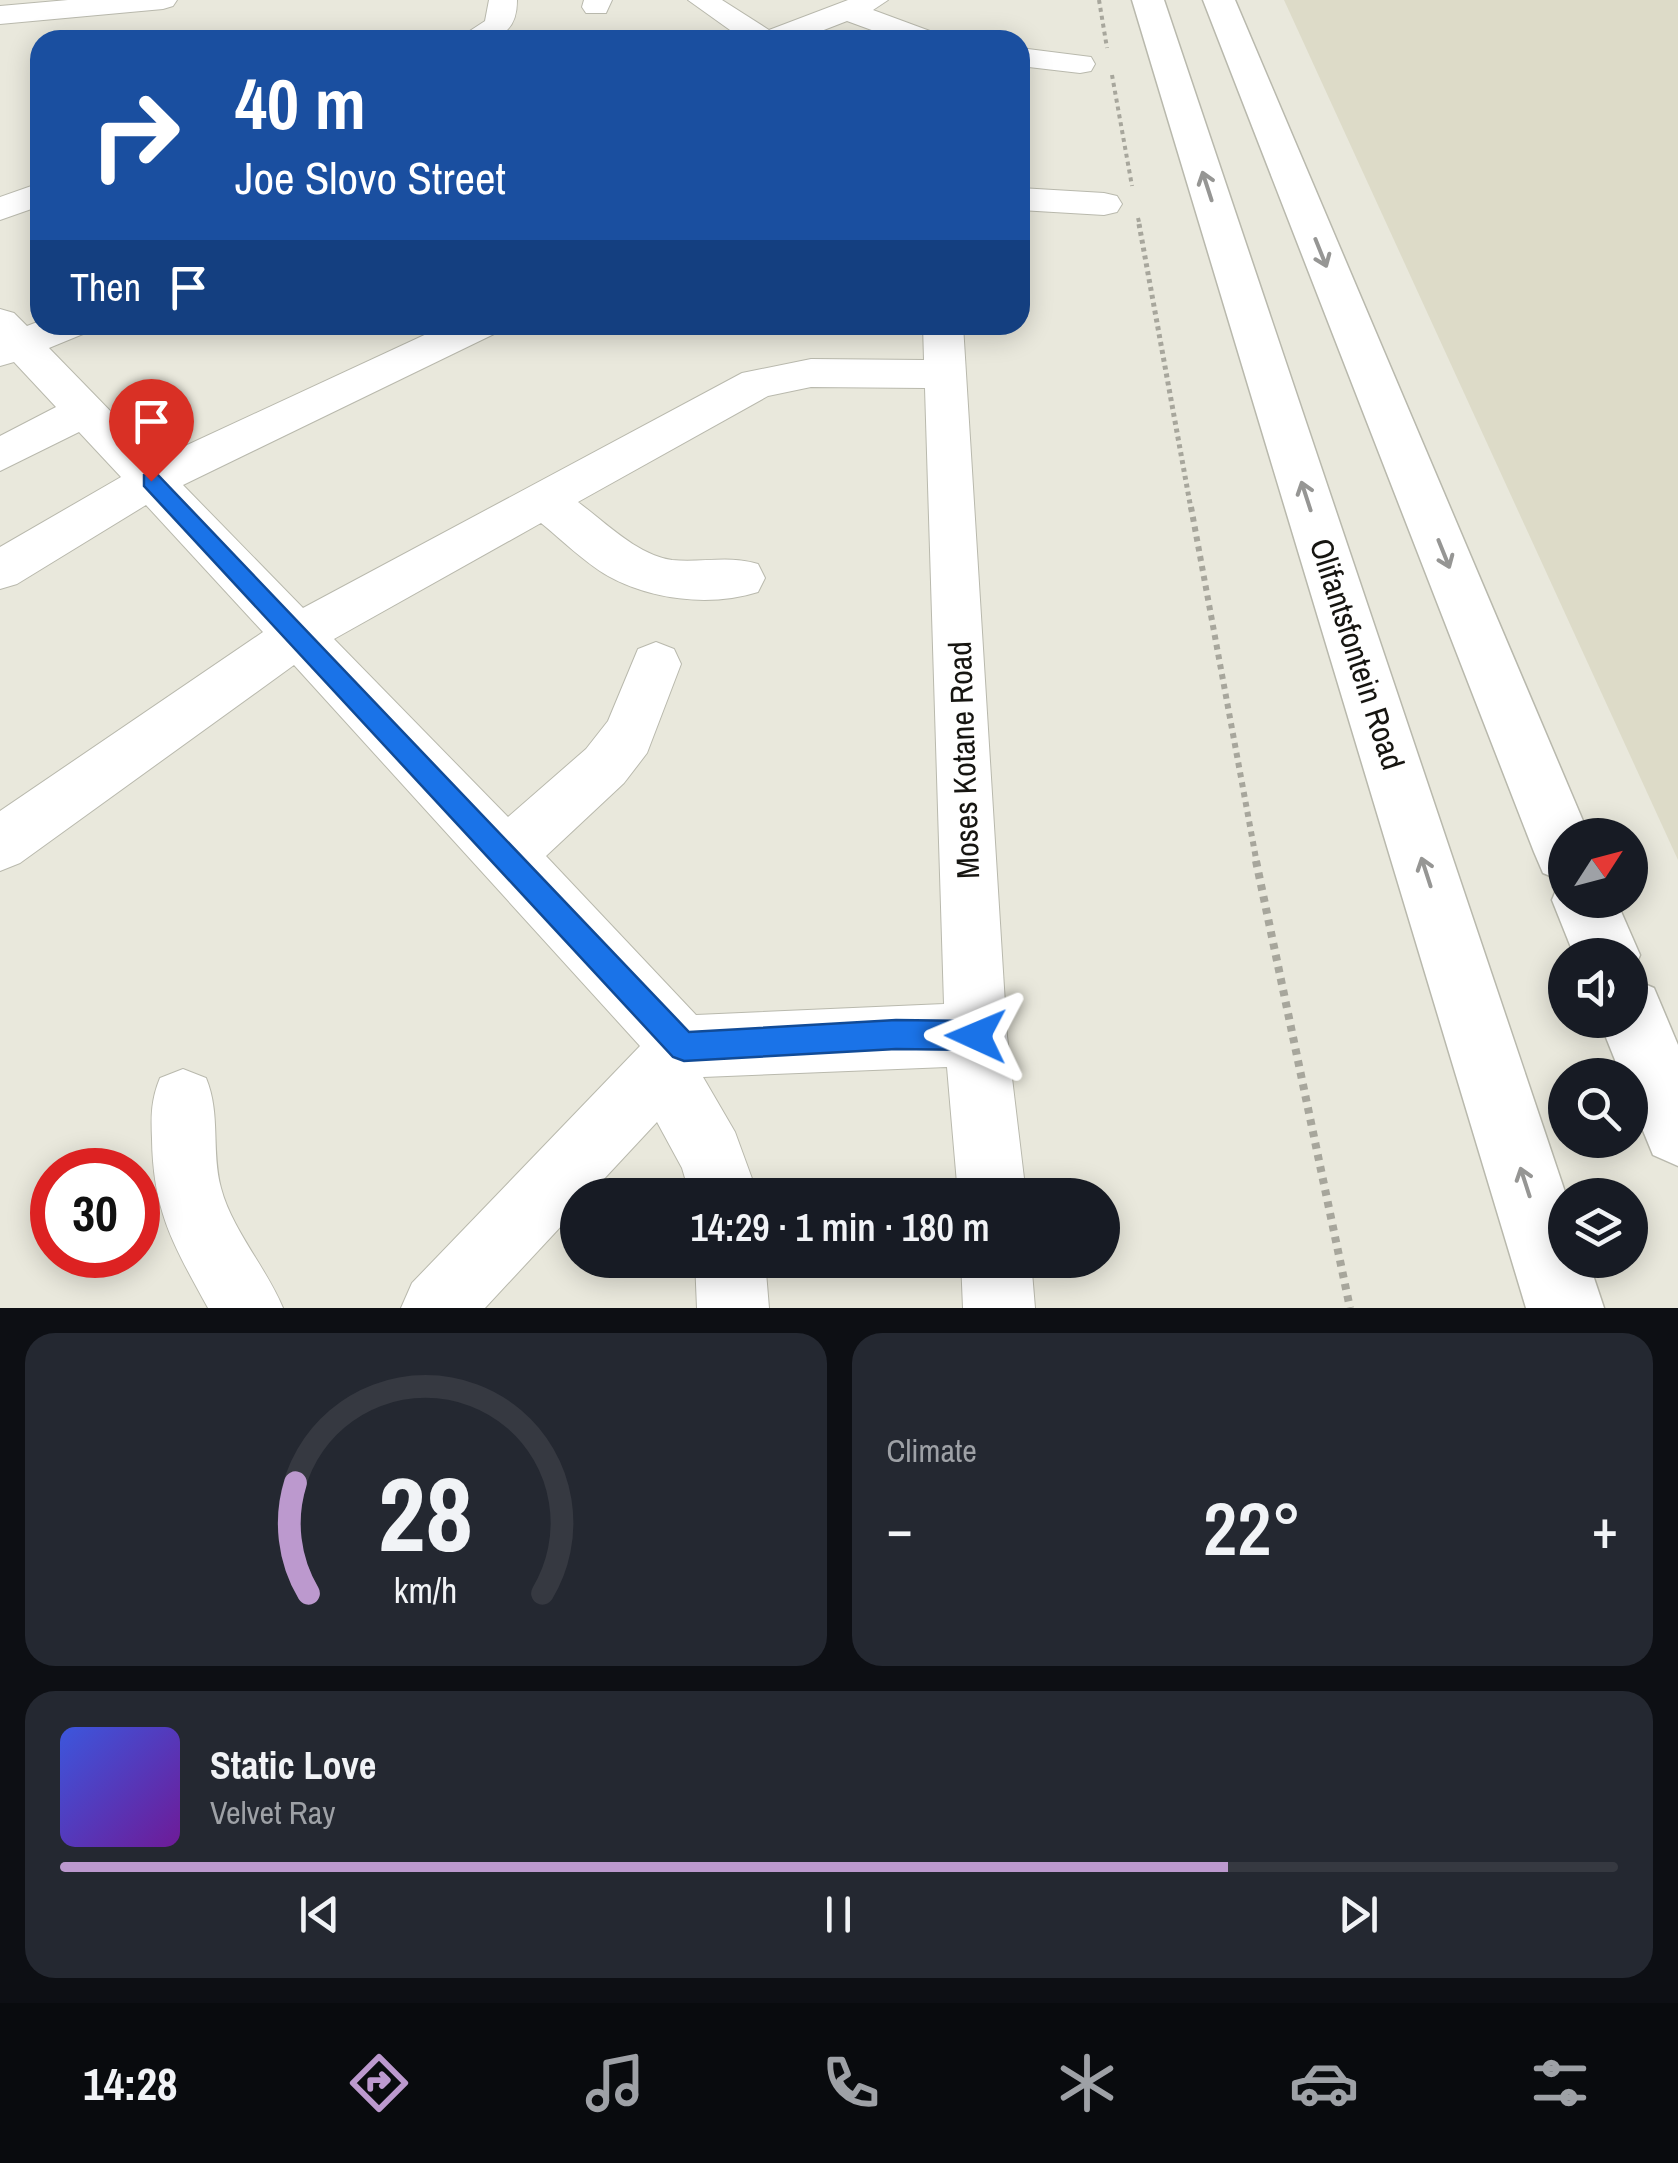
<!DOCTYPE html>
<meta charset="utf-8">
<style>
:root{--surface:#171b24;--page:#242831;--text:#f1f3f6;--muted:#9ea1a6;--line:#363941;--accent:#bc99ce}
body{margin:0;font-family:"Archivo Narrow",sans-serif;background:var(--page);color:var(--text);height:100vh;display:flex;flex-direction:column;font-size:38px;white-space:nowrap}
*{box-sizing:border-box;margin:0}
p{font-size:32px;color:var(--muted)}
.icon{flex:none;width:55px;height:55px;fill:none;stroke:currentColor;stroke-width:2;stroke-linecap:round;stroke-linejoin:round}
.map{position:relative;height:1308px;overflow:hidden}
.panel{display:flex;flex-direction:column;gap:25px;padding:25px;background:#0d0f14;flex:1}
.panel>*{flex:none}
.top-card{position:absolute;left:30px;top:30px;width:1000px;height:305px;border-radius:30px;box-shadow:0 5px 25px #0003;background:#1a4fa0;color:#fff;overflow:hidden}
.needle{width:65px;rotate:54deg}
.tools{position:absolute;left:1548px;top:818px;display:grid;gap:20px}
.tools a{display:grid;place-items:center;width:100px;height:100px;border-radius:50%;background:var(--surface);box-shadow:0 5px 25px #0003;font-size:50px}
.speed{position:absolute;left:30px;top:1148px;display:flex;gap:20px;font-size:50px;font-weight:700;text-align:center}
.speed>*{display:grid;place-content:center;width:130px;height:130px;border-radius:50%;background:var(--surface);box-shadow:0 5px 25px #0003;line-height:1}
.speed .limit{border:15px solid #d22;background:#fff;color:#111}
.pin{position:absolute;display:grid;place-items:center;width:85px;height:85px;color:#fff;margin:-102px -42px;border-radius:50% 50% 50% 0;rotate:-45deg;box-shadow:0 0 10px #0007}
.pin .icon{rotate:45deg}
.me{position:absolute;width:110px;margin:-55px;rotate:271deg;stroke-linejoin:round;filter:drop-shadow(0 0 8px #0008)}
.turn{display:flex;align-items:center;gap:35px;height:210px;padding:0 40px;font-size:45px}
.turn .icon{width:130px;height:130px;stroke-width:2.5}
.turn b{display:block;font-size:70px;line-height:85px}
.then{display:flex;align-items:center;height:95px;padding:0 40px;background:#0003;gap:20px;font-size:38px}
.big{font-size:75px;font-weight:600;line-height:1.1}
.panel .tile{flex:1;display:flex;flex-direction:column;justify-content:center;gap:15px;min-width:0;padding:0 35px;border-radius:30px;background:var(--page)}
.panel .dial{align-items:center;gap:0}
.dial svg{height:260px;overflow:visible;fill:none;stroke:var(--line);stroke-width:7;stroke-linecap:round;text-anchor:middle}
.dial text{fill:var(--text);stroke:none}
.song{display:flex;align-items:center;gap:30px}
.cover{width:120px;height:120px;border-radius:15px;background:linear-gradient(135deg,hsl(230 70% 55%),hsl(280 70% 35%))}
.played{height:10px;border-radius:5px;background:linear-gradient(90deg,var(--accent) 75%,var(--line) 75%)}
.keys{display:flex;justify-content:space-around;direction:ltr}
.heat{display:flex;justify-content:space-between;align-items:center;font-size:55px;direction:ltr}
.panel .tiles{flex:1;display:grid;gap:25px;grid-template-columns:1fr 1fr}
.tile:last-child{grid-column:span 2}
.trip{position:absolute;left:560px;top:1178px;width:560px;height:100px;border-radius:50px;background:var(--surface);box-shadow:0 5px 25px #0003;font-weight:600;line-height:100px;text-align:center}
.menu{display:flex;height:160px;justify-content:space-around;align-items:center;background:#090b0e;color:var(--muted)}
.menu .icon{width:70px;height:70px}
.menu .current{color:var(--accent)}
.menu b{font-size:45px;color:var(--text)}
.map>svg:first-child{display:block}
</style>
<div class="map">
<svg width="1678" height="1308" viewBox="0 0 1678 1308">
<rect width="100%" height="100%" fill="#e9e8dc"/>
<path fill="#dddbc8" d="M 1284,0 L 1678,0 L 1678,860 Z"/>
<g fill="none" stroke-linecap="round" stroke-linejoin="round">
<g stroke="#b9b9ad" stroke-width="2">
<path id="minor" d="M 68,0 L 177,0 L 173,6 L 163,9 L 0,24 L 0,6 Z
M 489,0 L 517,0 C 517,41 489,40 456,40 L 485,21 Z
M 584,0 L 612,0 L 606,13 L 586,13 L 582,7 Z
M 688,0 L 722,0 L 769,30 L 848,0 L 888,0 L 873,10 L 938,34 L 942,40 L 899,40 L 847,21 L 798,40 L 744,40 Z
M 1020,48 L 1091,57 L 1095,64 L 1091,71 L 1080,73 L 1020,66 Z
M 40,183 L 40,206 L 0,220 L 0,197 Z
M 1020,188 L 1104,193 L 1117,196 L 1122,204 L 1117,212 L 1104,215 L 1020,210 Z
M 0,309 L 14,313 L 27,326 L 40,321 L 40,325 L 89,325 L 83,334 L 49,348 L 157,459 L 446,325 L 500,325 L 494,334 L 183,485 L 303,608 L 742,373 L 811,359 L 924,360 L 923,325 L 963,325 L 1007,1036 L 1026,1195 L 958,1195 L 947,1067 L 703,1077 L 735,1132 L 758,1195 L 690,1195 L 682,1168 L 657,1122 L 589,1195 L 578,1195 L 578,1208 L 485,1308 L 401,1308 L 412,1283 L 640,1046 L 294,665 L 20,863 L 0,871 L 0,811 L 263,632 L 146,505 L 17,584 L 0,589 L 0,547 L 121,477 L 79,432 L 0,471 L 0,436 L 56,407 L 14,362 L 0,366 ZM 811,387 L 925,388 L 944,1004 L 696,1015 L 546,856 L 624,783 L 647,753 L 681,664 L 674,649 L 656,642 L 638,649 L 608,721 L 586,749 L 508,817 L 334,639 L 541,523 C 562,540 584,562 608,576 C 651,600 711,607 758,592 L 765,578 L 758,564 C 729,555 701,563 672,560 C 637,555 605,522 578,502 L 768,396 Z
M 183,1069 L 206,1078 C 221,1114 211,1151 221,1188 C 232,1230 266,1267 283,1308 L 208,1308 C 174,1246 153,1212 152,1139 C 151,1116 151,1100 160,1078 Z
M 695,1260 L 765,1260 L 769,1308 L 697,1308 Z
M 961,1260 L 1031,1260 L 1035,1308 L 963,1308 Z"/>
</g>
<g stroke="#b9b9ad" stroke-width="3">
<path id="major" d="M 1132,0 L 1164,0 L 1566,1195 L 1565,1260 L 1588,1260 L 1604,1308 L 1526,1308 Z
M 1203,0 L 1235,0 L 1589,835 L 1565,835 L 1565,900 L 1616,900 L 1640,955 L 1630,978 L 1654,988 L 1678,1045 L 1678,1166 L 1653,1155 L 1630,1099 L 1630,1075 L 1621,1075 L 1599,1020 L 1630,1020 L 1630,955 L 1574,955 L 1552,900 L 1560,880 L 1543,873 L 1534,852 Z"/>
</g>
<path stroke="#a7a69c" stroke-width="4" stroke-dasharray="4 4" stroke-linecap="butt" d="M 1099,0 L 1107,48
M 1112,75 L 1132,186
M 1138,218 L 1140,226"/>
<path stroke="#a7a69c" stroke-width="5" stroke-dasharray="4 4" stroke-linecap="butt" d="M 1139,224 L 1191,509"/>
<path stroke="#a7a69c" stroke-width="6" stroke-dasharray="5 5" stroke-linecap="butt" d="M 1191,507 L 1257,864"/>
<path stroke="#a7a69c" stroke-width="8" stroke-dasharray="6 6" stroke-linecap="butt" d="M 1256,861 L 1350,1308"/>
<use href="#minor" fill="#fff" fill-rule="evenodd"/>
<use href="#major" fill="#fff" fill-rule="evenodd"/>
</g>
<defs><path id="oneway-shaft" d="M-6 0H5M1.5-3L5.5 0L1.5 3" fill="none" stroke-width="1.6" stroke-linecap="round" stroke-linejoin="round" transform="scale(2.5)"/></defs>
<g stroke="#969694">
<use href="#oneway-shaft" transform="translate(1207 186) rotate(-108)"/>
<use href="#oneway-shaft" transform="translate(1321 253) rotate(68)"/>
<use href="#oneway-shaft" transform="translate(1306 496) rotate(-108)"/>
<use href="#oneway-shaft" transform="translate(1444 554) rotate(68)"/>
<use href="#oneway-shaft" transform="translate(1426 872) rotate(-108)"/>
<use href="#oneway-shaft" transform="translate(1525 1182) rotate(-108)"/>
</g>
<path fill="#1a73e8" stroke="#114b97" stroke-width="2.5" d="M 151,473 L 158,475 L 689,1032 L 896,1020 L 976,1021 L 986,1025 L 990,1036 L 986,1046 L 976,1050 L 896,1049 L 684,1061 L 673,1057 L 144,486 L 144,475 Z"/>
<g text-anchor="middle" stroke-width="8" stroke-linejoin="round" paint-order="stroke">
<g font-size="32" fill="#161511" stroke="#fff">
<text transform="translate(1357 654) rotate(72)" y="11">Olifantsfontein Road</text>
<text transform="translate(964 760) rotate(-92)" y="11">Moses Kotane Road</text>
</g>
</g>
</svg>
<div class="tools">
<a><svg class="needle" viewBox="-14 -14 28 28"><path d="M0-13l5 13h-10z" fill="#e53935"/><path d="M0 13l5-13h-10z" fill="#9ea1a6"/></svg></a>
<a><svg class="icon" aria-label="sound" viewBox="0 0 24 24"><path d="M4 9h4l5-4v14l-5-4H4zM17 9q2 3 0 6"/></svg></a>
<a><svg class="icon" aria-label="search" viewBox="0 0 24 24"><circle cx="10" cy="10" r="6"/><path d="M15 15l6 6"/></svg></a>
<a><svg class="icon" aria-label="layers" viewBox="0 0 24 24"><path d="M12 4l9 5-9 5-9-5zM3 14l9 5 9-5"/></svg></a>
</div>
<div class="speed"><div class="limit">30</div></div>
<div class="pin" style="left:151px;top:481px;background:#d93025"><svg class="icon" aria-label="arrive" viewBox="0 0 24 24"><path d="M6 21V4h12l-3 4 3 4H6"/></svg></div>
<svg class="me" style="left:976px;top:1036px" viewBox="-20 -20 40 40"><path d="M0-17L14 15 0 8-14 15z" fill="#1a73e8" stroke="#fff" stroke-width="4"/></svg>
<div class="trip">14:29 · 1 min · 180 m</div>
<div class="top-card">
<div class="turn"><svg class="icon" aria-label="right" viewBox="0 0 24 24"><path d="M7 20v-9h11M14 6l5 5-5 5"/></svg><div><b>40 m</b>Joe Slovo Street</div></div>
<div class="then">Then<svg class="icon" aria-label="arrive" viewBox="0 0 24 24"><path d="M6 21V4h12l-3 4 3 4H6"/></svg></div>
</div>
</div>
<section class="panel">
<div class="tiles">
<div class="tile dial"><svg viewBox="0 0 100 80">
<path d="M14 69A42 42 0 1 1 86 69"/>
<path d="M14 69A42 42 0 0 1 10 35" stroke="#bc99ce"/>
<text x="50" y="56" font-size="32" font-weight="700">28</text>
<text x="50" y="72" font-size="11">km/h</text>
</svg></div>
<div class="tile"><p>Climate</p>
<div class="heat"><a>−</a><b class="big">22°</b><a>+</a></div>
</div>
<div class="tile">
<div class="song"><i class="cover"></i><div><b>Static Love</b><p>Velvet Ray</p></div></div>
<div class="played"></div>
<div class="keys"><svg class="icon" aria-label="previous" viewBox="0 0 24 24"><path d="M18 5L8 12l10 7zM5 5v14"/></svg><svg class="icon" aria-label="pause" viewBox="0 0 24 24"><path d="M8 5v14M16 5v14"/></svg><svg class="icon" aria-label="next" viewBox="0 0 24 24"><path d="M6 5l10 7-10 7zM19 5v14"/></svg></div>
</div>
</div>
</section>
<nav class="menu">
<b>14:28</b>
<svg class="icon current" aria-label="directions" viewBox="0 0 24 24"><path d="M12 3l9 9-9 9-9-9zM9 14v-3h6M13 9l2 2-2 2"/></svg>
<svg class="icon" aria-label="music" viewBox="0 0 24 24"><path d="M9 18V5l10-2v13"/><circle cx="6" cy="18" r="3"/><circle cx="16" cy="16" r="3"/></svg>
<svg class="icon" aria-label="phone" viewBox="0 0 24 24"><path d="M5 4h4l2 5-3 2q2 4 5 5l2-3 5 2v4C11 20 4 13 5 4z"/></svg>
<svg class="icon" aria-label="climate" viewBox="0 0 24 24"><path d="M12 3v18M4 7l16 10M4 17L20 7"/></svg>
<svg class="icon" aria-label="car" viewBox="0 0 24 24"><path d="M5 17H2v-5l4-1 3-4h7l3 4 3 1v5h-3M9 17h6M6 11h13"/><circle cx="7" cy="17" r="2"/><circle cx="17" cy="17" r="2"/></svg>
<svg class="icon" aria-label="filters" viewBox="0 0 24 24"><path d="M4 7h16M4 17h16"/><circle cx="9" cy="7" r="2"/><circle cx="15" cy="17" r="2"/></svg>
</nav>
